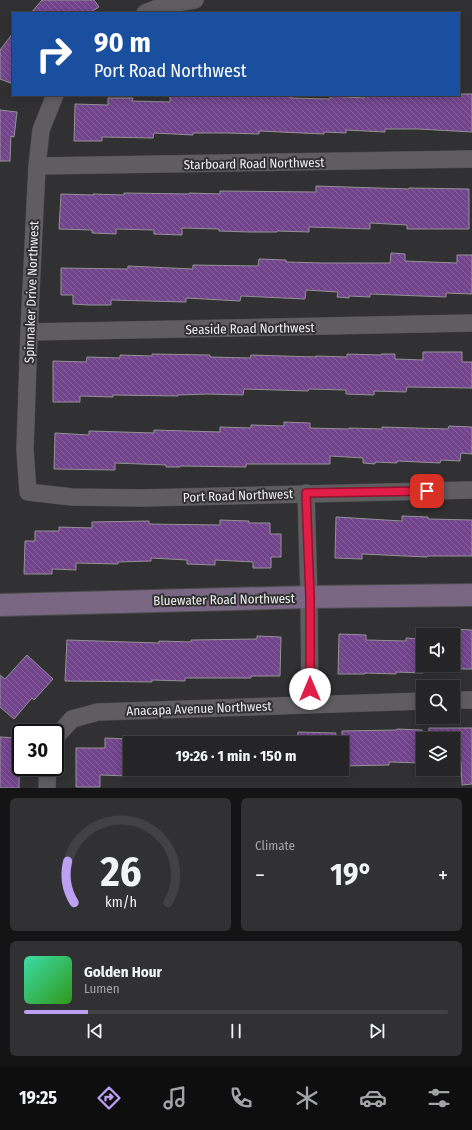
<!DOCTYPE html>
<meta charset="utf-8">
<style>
:root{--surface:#252426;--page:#313032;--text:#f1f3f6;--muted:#a3a4a7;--line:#424143;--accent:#bca0f2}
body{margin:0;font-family:"Fira Sans Condensed",sans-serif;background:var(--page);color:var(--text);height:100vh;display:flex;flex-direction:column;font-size:15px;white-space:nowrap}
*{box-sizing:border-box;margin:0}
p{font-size:13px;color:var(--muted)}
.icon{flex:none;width:22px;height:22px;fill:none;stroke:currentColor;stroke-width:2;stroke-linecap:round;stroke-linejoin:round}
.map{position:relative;height:788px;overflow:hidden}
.details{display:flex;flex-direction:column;gap:10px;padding:10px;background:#141415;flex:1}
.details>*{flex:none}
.top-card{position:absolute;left:12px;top:12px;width:448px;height:84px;border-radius:0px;box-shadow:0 2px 10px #0003,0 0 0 1px var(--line);background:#1a4fa0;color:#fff;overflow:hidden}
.buttons{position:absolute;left:416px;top:628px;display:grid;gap:8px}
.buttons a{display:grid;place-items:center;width:44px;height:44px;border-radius:0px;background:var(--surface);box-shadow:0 2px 10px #0003,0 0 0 1px var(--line);font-size:20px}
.speed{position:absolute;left:12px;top:724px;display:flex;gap:8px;font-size:20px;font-weight:700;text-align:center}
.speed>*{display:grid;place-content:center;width:52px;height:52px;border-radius:50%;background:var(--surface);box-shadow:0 2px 10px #0003,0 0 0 1px var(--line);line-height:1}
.speed .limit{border:2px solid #111;border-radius:6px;background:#fff;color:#111}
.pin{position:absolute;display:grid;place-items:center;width:34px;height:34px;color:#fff;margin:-17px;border-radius:8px;box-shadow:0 2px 6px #0006}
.me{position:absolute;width:44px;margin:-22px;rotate:0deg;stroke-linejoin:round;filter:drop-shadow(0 0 3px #0008)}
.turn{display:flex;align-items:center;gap:14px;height:84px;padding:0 16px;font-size:18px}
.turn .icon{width:52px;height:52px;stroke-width:2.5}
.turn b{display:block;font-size:28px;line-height:34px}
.big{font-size:30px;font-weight:700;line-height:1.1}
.details .widget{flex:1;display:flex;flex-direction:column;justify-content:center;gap:6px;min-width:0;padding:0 14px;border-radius:6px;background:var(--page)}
.details .dial{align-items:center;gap:0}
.dial svg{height:104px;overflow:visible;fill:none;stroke:var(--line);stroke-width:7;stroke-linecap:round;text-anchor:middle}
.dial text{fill:var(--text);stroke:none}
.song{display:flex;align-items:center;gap:12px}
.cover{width:48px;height:48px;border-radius:6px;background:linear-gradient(135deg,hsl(160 70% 55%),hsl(110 70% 35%))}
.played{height:4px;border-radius:2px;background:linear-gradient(90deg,var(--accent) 15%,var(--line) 15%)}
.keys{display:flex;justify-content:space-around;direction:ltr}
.heat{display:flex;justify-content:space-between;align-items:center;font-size:22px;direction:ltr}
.details .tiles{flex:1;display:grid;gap:10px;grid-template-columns:1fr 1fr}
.widget:last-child{grid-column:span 2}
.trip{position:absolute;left:123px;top:736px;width:226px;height:40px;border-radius:0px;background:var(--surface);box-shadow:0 2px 10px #0003,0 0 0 1px var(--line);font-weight:700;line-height:40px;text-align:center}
.tab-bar{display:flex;height:64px;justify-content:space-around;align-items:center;background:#0f0e0f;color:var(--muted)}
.tab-bar .icon{width:28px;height:28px}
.tab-bar .active{color:var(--accent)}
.tab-bar b{font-size:18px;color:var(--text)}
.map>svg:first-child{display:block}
</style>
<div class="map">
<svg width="472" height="788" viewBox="0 0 472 788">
<defs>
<pattern id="building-back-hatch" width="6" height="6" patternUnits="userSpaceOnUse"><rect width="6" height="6" fill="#72448c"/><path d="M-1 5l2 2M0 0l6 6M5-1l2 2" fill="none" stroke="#865f9c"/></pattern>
</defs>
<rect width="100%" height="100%" fill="#313032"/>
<path fill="url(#building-back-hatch)" stroke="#949295" d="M 42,0 L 94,0 L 99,7 L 89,13 L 31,13 Z
M 13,33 L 13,84 L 0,79 L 0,50 Z
M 459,94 L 472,94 L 472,132 L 418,129 L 385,129 L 385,132 L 346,130 L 346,133 L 324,132 L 324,134 L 259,131 L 259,134 L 226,133 L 193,133 L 193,135 L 154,133 L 153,138 L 102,137 L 102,141 L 74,141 L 75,104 L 108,105 L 108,98 L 133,98 L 132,101 L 170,102 L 170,95 L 198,96 L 198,95 L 291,95 L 291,98 L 330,99 L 330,96 L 364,98 L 364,95 L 459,95 Z
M 0,110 L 17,112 L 14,137 L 11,136 L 10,161 L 0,161 Z
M 316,186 L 409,189 L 409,188 L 469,189 L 469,229 L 407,229 L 407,225 L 370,223 L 370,229 L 309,227 L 309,232 L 277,231 L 277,232 L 249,232 L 219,231 L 219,229 L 182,228 L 182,235 L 154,234 L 154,230 L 116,229 L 116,234 L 92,233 L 92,230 L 59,229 L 61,194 L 93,195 L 93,194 L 124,195 L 124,193 L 189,194 L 189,193 L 220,194 L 220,191 L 316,192 Z
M 391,253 L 405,254 L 405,261 L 457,263 L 457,255 L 472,255 L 472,294 L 446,293 L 446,297 L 370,294 L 370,297 L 349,296 L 349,298 L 337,297 L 338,292 L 306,290 L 305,299 L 241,296 L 240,301 L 186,298 L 186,302 L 111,300 L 111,305 L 88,305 L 73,304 L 73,295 L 61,295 L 61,268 L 128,269 L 128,266 L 193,269 L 193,265 L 258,266 L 259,259 L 286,260 L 286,262 L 323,263 L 390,263 Z
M 423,352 L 462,352 L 462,362 L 472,362 L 472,388 L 407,387 L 406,392 L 374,391 L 374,395 L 346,394 L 346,390 L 309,389 L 308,391 L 244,389 L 243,395 L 207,394 L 178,395 L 178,396 L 113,395 L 113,397 L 80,396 L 80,402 L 53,402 L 53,361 L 86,362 L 87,357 L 120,358 L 120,355 L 152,356 L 152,354 L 210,355 L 210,357 L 250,358 L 251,355 L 316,357 L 316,356 L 347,357 L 347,354 L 381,355 L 381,354 L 395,354 L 395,359 L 423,360 Z
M 284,422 L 310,423 L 310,428 L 349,429 L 349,428 L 382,429 L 382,427 L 448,429 L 449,426 L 472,427 L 472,454 L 461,453 L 460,461 L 441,460 L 440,463 L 397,461 L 397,463 L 375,462 L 375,464 L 363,463 L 363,458 L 330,456 L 330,464 L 246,464 L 246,467 L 180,466 L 180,467 L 166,467 L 166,465 L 115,463 L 115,470 L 54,469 L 55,433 L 89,435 L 89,431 L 154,433 L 154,430 L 220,432 L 220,427 L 251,428 L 251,425 L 284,426 Z
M 402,516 L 428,517 L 428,519 L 472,520 L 472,556 L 427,556 L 427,557 L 362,554 L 362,559 L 335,558 L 336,517 L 402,521 Z
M 220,520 L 249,521 L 249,523 L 270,523 L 270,534 L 281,534 L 281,557 L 271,557 L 271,568 L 253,568 L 253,562 L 215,560 L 215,565 L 187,564 L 187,560 L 151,558 L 151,561 L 118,562 L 118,564 L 76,563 L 76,570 L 52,569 L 52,574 L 24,574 L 25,541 L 35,541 L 35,531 L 59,531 L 59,527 L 92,528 L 92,522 L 149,521 L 149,524 L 220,525 Z
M 453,629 L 472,630 L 472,669 L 453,669 Z
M 339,634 L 366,635 L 366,640 L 406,641 L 406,638 L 423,639 L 423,673 L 396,672 L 396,674 L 365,673 L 365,674 L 338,674 Z
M 257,636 L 281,637 L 280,676 L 251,676 L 251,678 L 185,678 L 185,681 L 152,680 L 152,682 L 65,681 L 67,640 L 159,643 L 159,641 L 191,642 L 191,640 L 257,639 Z
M 27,655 L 53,679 L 34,700 L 32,698 L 14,719 L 0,707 L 0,675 L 5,679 Z
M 429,728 L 472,728 L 472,784 L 462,785 L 461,762 L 453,762 L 453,739 L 429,739 Z
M 397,729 L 422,730 L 421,763 L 389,762 L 389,765 L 342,766 L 342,731 L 397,730 Z
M 298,732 L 336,733 L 335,743 L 297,743 Z
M 0,737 L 20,738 L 19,788 L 0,788 Z
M 105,738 L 129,739 L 128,776 L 100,775 L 100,787 L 76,787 L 76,748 L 105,748 Z"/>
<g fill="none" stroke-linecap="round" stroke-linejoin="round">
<g stroke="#4c4b4d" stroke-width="18">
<path id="street" d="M 145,13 C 161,6 178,2 195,0
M 55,95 L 41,130 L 37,166 L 29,332 L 25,450 L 28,492 L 72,497 L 142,498 L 472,490
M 37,166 L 472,159
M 29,332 L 472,323
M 306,493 L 309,597 L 310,704
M 453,700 L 472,700
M 55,738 L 72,719 L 98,712 L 423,701
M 47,788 L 48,767"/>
</g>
<g stroke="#4c4b4d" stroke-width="24">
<path id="secondary" d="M 0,605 L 309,597 L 472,595"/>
</g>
<use href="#street" stroke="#5f5d60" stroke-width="17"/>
<use href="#secondary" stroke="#786683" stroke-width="22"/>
</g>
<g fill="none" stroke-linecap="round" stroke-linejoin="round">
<g stroke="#92132f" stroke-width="10">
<path id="route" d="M 310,689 L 310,597 L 306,493 L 427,491"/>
</g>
<use href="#route" stroke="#e11d48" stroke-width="7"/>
</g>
<g text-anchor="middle" stroke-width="4" stroke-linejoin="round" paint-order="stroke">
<g font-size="13" fill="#eeedee" stroke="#313032">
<text transform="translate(254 163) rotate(-1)" y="5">Starboard Road Northwest</text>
<text transform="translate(31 292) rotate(-88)" y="5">Spinnaker Drive Northwest</text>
<text transform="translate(250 328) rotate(-1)" y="5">Seaside Road Northwest</text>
<text transform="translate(238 495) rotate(-2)" y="5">Port Road Northwest</text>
<text transform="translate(224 599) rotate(-1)" y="5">Bluewater Road Northwest</text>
<text transform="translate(199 708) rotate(-2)" y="5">Anacapa Avenue Northwest</text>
</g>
</g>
</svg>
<div class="buttons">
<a><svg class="icon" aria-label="sound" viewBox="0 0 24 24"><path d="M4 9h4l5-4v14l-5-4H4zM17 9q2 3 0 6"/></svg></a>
<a><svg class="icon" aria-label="search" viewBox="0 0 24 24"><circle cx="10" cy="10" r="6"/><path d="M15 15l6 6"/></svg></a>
<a><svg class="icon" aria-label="layers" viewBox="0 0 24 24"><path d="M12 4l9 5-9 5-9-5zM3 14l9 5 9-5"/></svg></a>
</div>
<div class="speed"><div class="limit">30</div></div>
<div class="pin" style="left:427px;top:491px;background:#d93025"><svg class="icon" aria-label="arrive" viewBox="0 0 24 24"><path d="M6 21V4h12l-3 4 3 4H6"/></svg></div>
<svg class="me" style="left:310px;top:689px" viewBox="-20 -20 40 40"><circle r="19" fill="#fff"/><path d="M0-13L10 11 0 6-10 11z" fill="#e11d48"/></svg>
<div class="trip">19:26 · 1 min · 150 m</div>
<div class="top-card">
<div class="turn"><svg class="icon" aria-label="right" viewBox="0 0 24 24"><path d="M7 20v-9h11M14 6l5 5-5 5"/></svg><div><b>90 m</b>Port Road Northwest</div></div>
</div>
</div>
<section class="details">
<div class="tiles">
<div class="widget dial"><svg viewBox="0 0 100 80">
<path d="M14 69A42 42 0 1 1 86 69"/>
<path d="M14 69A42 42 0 0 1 9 37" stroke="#bca0f2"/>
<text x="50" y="56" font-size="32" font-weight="700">26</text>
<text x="50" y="72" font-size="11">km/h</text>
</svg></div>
<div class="widget"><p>Climate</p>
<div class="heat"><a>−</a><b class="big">19°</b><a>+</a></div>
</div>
<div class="widget">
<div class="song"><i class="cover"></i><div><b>Golden Hour</b><p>Lumen</p></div></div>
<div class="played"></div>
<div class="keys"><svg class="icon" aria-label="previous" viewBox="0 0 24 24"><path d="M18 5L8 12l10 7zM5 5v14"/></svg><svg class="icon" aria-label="pause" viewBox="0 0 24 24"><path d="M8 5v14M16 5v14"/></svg><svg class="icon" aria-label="next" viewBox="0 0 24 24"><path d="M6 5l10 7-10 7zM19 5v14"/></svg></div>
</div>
</div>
</section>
<nav class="tab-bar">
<b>19:25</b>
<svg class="icon active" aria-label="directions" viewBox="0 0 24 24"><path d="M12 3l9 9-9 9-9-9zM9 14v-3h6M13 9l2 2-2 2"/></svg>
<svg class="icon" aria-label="music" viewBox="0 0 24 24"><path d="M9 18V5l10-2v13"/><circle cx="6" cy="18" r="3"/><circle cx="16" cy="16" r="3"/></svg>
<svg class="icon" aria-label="phone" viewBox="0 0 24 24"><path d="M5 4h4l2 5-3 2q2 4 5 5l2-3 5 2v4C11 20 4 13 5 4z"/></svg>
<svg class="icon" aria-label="climate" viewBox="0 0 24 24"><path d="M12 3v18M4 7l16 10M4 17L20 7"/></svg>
<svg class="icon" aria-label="car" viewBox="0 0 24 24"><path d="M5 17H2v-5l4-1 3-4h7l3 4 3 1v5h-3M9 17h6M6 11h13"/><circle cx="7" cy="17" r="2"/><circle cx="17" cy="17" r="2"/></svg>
<svg class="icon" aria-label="filters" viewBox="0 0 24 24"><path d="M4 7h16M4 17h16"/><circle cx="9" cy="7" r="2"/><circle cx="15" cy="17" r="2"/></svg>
</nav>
